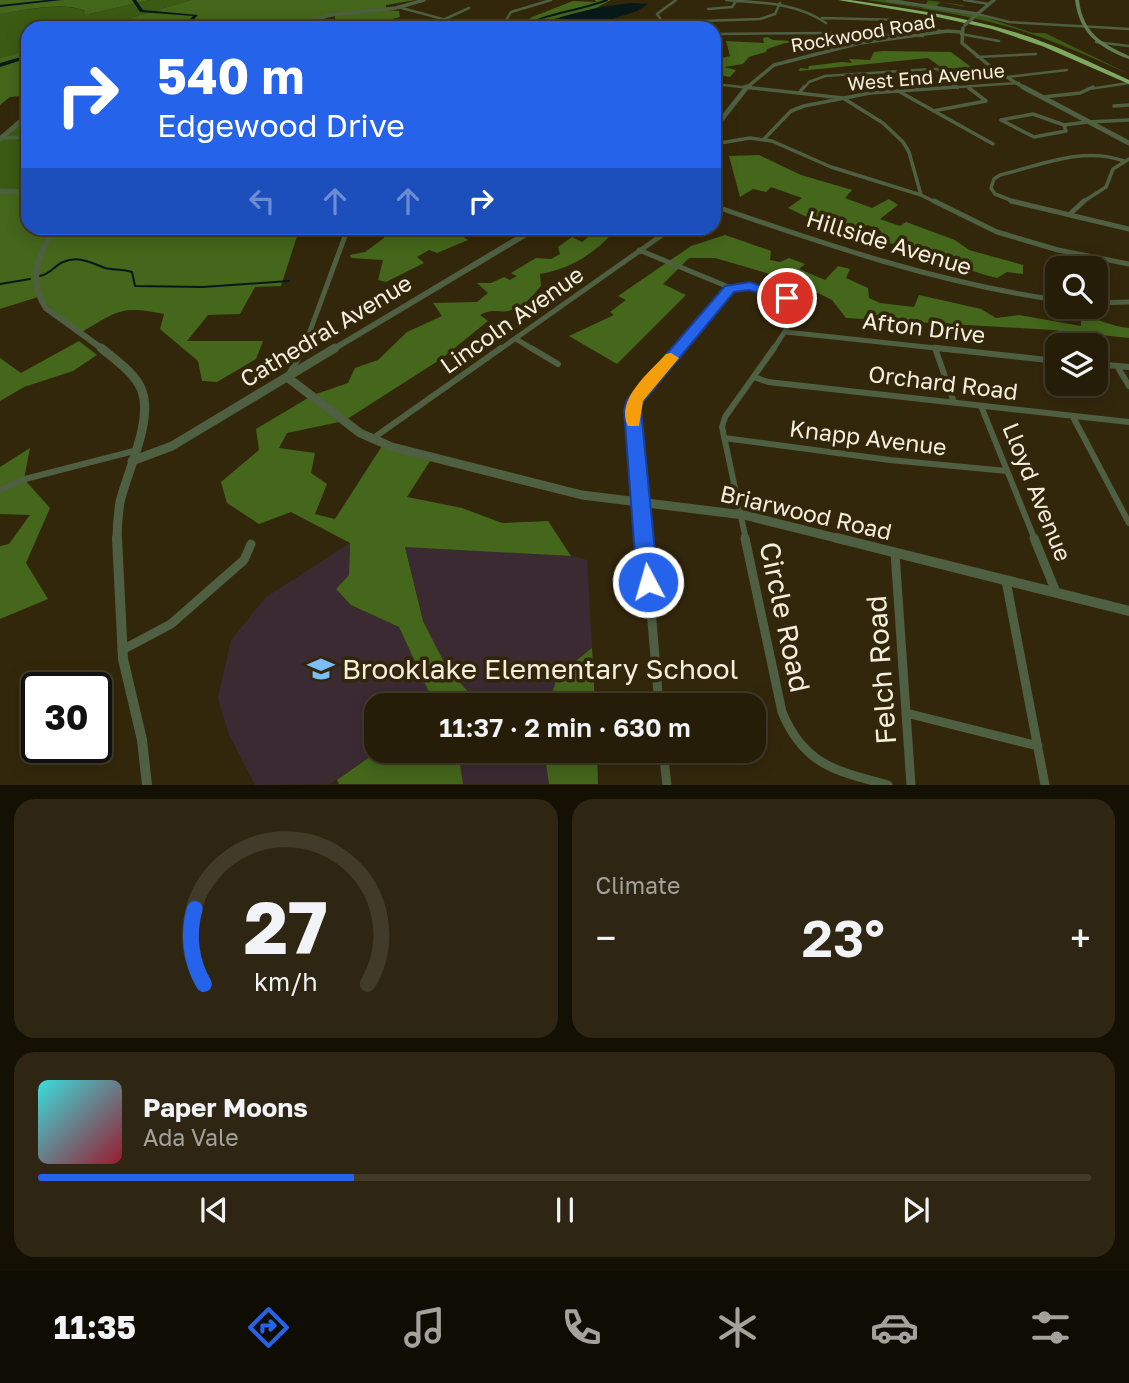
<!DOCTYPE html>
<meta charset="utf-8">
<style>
:root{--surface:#261d08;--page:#2e2612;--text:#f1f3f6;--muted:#a4a29c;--line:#423b29;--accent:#2563eb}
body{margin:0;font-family:"Golos Text",sans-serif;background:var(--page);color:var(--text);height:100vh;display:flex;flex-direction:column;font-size:26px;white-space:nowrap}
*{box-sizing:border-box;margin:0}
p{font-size:23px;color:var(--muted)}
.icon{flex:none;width:38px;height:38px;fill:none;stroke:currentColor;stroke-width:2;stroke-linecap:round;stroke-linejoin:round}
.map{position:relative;height:785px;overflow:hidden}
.side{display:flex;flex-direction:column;gap:14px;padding:14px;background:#151004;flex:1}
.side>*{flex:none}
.banner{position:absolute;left:21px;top:21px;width:700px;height:214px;border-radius:21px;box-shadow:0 4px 18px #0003,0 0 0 2px var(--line);background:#2563eb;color:#fff;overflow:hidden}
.tools{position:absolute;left:1045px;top:256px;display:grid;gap:14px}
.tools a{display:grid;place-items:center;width:63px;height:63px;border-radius:14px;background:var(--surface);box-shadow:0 4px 18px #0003,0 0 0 2px var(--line);font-size:35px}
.speed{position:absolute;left:21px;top:672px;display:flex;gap:14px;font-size:35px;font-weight:700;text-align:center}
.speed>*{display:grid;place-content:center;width:91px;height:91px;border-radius:50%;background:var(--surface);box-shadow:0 4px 18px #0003,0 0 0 2px var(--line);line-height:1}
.speed .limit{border:4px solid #111;border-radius:10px;background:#fff;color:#111}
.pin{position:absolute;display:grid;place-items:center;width:60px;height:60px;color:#fff;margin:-30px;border:4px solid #fff;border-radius:50%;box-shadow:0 2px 7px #0007}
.me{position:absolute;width:77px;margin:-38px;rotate:354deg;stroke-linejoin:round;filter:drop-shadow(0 0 5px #0008)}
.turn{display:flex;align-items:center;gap:24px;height:147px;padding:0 21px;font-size:32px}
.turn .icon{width:91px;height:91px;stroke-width:2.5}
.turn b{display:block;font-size:49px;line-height:60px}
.lanes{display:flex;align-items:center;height:66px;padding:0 21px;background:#0003;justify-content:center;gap:35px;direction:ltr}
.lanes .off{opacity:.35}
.big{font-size:52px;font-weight:600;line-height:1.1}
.side .tile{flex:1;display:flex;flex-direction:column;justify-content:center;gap:10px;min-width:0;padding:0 24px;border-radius:21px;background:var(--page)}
.side .dial{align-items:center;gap:0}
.dial svg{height:182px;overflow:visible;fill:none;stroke:var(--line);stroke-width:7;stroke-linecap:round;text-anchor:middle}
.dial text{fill:var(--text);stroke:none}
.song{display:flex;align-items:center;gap:21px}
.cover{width:84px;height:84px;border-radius:10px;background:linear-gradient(135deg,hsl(180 70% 55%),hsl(350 70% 35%))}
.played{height:7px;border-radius:4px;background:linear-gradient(90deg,var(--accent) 30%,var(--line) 30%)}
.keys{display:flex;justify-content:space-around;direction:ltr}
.heat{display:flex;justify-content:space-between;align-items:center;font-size:38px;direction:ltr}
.side .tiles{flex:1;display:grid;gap:14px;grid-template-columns:1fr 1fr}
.tile:last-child{grid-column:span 2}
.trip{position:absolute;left:364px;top:693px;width:402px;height:70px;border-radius:21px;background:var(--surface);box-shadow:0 4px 18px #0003,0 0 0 2px var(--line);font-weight:600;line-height:70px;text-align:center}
.tabs{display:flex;height:112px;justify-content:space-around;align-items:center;background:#0f0c03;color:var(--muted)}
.tabs .icon{width:49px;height:49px}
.tabs .current{color:var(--accent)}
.tabs b{font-size:32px;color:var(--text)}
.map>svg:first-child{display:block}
</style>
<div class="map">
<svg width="1129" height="785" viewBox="0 0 1129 785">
<rect width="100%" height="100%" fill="#33270b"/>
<path fill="#3c2a33" d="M 350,543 L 349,575 L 336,589 L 351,605 L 399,627 L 435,705 L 376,705 L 378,751 L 330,784 L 255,785 L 229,735 L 218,698 L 231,640 L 266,597 Z
M 405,546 L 571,556 L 587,560 L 592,648 L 558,675 L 548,705 L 480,705 L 447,668 L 423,621 Z
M 458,751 L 544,751 L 549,784 L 463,784 Z"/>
<path fill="#3b5b14" d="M 150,0 L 191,0 L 97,28 L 28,28 L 28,50 L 0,58 L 0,14 C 23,10 72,0 89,14 Z
M 867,0 L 884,0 L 922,8 L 928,1 L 926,0 L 962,5 L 966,7 L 940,2 L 935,9 L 981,16 L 1033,33 L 1045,33 L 1129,74 C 1090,57 1051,39 1009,27 C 963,14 915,7 867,0 Z
M 28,117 L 28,190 L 0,190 L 0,141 Z"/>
<path fill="#44671b" d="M 0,0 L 150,0 L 89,14 L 84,14 L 85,11 C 65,1 23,10 0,14 Z
M 191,0 L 415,0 L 386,5 L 386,10 L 399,11 L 400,17 L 369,25 L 380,28 L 329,28 L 335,26 L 335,13 L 279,28 L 97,28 Z
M 595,0 L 611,0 L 592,10 L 595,11 L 549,20 L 533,28 L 517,28 L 532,17 L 573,1 L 596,2 Z
M 767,37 L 773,40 L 831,43 L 785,43 L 767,49 L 766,52 L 749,57 L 743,64 L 724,67 L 736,70 L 730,77 L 714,74 L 714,60 L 730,56 L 726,41 L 764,43 L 763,38 Z
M 28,50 L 28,98 L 22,101 L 21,96 L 10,97 L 0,105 L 0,58 Z
M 883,51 L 951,52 L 987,79 L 967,80 L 959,75 L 957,69 L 941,67 L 928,58 L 799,71 L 800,68 L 808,69 L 809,66 L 842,62 L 852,63 L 849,59 L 870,60 L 874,52 Z
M 759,155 L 801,175 L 852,190 L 845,198 L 872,208 L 889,199 L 898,205 L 880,219 L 900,226 L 906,222 L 955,240 L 969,250 L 1023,265 L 1023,274 L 1007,272 L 997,278 L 985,275 L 881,240 L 881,231 L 868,225 L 851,232 L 818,228 L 811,219 L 788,208 L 802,198 L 771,187 L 766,192 L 753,189 L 740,197 L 729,156 Z
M 0,190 L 28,191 L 28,228 L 154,228 L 158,231 L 165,228 L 316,228 L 299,230 L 281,286 L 255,287 L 240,314 L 208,315 L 187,341 L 263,341 L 256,359 L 217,382 L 202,381 L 198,361 L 160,329 L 164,314 C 120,305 118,311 80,333 L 38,297 L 0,309 Z
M 386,228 L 450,228 L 468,240 L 437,253 L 429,250 L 417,257 L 424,263 L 386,282 L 378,280 L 383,260 L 351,258 L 350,255 L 365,252 L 384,238 Z
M 588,228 L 617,228 C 597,252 571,269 540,274 L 541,286 C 531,297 524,308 508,311 C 496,313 494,308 480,315 L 488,321 L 441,359 L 344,421 L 287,433 L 279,448 L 315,453 L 311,473 L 327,484 L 315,514 L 335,519 L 382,446 L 430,461 L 407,497 L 462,508 L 502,523 L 548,521 L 571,556 L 405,547 L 423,621 L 447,668 L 480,705 L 435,705 L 399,627 L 351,605 L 336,589 L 349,575 L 350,543 L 291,512 L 259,524 L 227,503 L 221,482 L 259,450 L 256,429 L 313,395 L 348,383 L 355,368 L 378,360 L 407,332 L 442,316 L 433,303 L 477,302 L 488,293 L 477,283 L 491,283 L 504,277 L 510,280 L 517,276 L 511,273 L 536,258 L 551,259 L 560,254 L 558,247 L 572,237 L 582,242 L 592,234 L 583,229 Z
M 725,235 L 771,251 L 770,260 L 780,262 L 789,258 L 805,264 L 799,269 L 825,280 L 838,266 L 850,269 L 846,278 L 868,288 L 869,298 L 880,303 L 914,307 L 919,295 L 981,309 L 996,318 L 1019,315 L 1081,326 L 1081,316 C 1098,318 1112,327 1129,328 L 1129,338 L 1053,330 L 846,318 L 832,300 L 794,281 L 715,258 L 689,258 L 663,284 L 686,295 L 617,364 L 569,336 L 614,315 L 610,312 L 626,300 L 618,296 L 691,246 Z
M 79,341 L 97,355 L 73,371 L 24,387 L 0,401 L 0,358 L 21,373 Z
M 30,448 L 24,479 L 50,508 L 26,563 L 48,599 L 0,619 L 0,546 L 9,544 L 30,515 L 0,514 L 0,467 Z
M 592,648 L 595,705 L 548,705 L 558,675 Z
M 378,751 L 458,751 L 463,784 L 339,784 L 337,780 Z
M 544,751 L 597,751 L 598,784 L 549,784 Z"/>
<path fill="#08191a" d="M 633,3 L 648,4 L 637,11 L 585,28 L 533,28 C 558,15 605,5 633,3 Z"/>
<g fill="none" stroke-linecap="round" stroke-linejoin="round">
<path stroke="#08191a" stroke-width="2" d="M 526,28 L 524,26 C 550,12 579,11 607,0
M 40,276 C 51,274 54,266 63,262 C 79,255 91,263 105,268 C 113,270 123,269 132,272 L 135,286 L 203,287 L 289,281
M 0,284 L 30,279"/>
<path fill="#08191a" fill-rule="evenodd" d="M 47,0 L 62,0 L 0,7 L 0,5 Z
M 132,0 L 136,0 L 143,10 L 198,15 C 191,24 176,28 165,28 L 190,19 L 193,16 L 140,12 Z
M 28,55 L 28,58 L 0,67 L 0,63 Z"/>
<path stroke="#4e5f42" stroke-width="2.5" d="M 726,0 C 761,3 796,2 826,23
M 964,0 L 989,4
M 398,7 L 476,28
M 708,9 L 732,7 L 736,1
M 977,14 L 1009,22 L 1129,29
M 822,18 L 901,20 L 944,32
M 445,19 L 469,8
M 618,24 L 760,19 L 775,14 L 780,3
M 492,28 L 505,22 L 511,12 L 551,0
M 667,28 L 657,14 L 676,0
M 714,34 L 835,33 L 923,36
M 961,34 L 999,41
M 1096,42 L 1129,46
M 977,57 L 1036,54
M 1008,77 L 1067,70
M 714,84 L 760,89
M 803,89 L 809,82 L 825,76 L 932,69 L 937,69 L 958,88
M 929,89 L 1019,83
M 1089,89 L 1129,83"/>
<path stroke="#4e5f42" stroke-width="3.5" d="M 744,87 L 843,98 L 883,123 L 903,142 L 909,152 L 921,195
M 900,92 L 993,144
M 799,93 L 804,87
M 1043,97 L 1080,93 L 1093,87
M 1114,106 L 1129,105
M 933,111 L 986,101 L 969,88
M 1033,114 L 1064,125 L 1066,131 L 1034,137 L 1001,120 Z
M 1088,122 L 1129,120
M 1064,125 L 1087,122
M 1,138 L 28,137
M 764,139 L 791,111 L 804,106 L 870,93 L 956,87
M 714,144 L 750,138 L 772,141 L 831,167 L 921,195 L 937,203
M 1018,203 L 995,194 L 991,188 L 994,179 L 1000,175 C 1042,165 1082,146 1124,161
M 1081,203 L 1106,187 L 1113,169 L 1129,159"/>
<path stroke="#4e5f42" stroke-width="5" d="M 934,201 L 997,232 L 1058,250 L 1129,264
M 1011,201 L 1129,229
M 714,206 C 827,245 938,283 1057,300
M 1071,213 L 1084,201
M 639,250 L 731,288
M 1096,303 L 1129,302
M 1061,330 L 1070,345
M 786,332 L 954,350
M 516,339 L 534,350
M 935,347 L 936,350
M 303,350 L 348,228
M 499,350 L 672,228
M 679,350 L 730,289 C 753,284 784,290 799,309 L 773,350"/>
<path stroke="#4e5f42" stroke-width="6" d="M 531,348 L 558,364
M 935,348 L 954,402
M 937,348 L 1057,361
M 1096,364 L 1129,367
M 1117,366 L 1129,386
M 288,376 L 304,348
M 754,377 L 768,382 L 1129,422
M 981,406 L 1035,540
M 1073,417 L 1129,523
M 724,438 L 890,460 L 1007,471
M 372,439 L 501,348
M 0,490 L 25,479 L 134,451
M 645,540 L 633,405 L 681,348
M 746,540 L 722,427 L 725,417 L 774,348"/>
<path stroke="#4e5f42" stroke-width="9" d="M 645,538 L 659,705
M 745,538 L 782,712 C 804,765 836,771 888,785
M 1034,538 L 1056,592
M 895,553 L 911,785
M 1006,581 L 1045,785
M 122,650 L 171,624 L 244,560 L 251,544
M 906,713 L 1038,746
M 663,751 L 667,785"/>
<path stroke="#4e5f42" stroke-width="3.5" d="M 887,0 L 977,14
M 975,16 L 994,0
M 284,28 L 331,15 L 396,8 L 424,0
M 963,28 L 962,43 L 991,67 L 1026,89
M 745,89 L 774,65 L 860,43 L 947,31 L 961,32"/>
<path stroke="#4e5f42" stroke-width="5" d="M 1023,87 L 1129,143
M 714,129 L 747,87
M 0,139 L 28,115
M 0,191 L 28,192"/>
<path stroke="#4e5f42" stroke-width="6" d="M 56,228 C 38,253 27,280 46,308 L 104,350
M 332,350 L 536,228"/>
<path stroke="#4e5f42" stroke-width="9" d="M 101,348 C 116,360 136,374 142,391 C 153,421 127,472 120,502 C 118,515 117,527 117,540
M 287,377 L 360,433 L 392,447 L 582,495 L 744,515 L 844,540
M 132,461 L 172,446 L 335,348"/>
<path stroke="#4e5f42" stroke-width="10" d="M 117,538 L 123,659 L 142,740 L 147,785
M 837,538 L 1129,611"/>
<path fill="#627d4f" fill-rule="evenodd" d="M 1075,0 L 1079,0 C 1083,33 1101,43 1129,56 L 1129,59 C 1099,48 1079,33 1075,0 Z"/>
<path fill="#7ea960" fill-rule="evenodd" d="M 838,0 L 850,0 C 905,8 961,16 1014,32 C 1054,44 1091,63 1129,80 L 1129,84 L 1042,46 L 992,29 L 928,15 Z"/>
<path stroke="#4e5f42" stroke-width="3.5" d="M 965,25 L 975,16"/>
</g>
<path fill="#2563eb" stroke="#184099" stroke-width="2" d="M 750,282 L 794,298 L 787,302 L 749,290 L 734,292 L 643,402 L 641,410 L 658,582 L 655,588 L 648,591 L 640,588 L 637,582 L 624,410 L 627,400 L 725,286 Z"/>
<path fill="#f59e0b" d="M 671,353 L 679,358 L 643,401 L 639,426 L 628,426 C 615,399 650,372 666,354 Z"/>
<defs>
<g id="school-bare" transform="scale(2.1)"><path d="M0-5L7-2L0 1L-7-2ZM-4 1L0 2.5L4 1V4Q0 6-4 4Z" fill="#7bbef9" stroke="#33270b" stroke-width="2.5" paint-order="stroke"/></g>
</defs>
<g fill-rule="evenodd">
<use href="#school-bare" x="321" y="669"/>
</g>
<g text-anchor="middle" stroke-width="7" stroke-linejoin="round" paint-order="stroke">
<g font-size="19" fill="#f6efde" stroke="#33270b">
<text transform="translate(863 33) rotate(-10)" y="7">Rockwood Road</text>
<text transform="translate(926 77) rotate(-5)" y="7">West End Avenue</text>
</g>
<g font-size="23" fill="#f6efde" stroke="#33270b">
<text transform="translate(889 243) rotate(17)" y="8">Hillside Avenue</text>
<text transform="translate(512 320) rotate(-35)" y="8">Lincoln Avenue</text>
<text transform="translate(924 328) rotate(7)" y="8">Afton Drive</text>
<text transform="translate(326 331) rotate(-31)" y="8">Cathedral Avenue</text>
<text transform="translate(943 383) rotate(7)" y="8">Orchard Road</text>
<text transform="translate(868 438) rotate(7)" y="8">Knapp Avenue</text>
<text transform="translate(1037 492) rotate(68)" y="8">Lloyd Avenue</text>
<text transform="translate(806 513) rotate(13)" y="8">Briarwood Road</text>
</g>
<g font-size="28" fill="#f6efde" stroke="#33270b">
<text transform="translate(785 617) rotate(78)" y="10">Circle Road</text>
<text transform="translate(881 670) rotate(-94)" y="10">Felch Road</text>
</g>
<g font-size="28" fill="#f6efde" stroke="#33270b" text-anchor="start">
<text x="342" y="679">Brooklake Elementary School</text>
</g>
</g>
</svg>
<div class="tools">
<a><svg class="icon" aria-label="search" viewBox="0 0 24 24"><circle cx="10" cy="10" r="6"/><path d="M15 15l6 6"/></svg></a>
<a><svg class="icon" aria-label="layers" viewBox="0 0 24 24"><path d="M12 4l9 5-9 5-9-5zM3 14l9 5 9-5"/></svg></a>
</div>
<div class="speed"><div class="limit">30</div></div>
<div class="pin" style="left:787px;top:298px;background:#d93025"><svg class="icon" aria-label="arrive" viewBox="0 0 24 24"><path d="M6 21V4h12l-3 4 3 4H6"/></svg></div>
<svg class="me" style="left:648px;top:582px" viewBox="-20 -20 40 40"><circle r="17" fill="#2563eb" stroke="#fff" stroke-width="3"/><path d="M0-11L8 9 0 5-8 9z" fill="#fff"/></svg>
<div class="trip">11:37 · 2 min · 630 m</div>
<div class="banner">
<div class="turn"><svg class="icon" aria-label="right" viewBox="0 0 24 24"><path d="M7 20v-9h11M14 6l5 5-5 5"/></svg><div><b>540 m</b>Edgewood Drive</div></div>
<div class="lanes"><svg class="icon off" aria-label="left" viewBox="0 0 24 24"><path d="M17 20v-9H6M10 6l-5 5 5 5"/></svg><svg class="icon off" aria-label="ahead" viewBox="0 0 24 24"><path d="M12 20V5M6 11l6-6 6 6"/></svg><svg class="icon off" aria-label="ahead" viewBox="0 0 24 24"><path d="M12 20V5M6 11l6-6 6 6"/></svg><svg class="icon" aria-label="right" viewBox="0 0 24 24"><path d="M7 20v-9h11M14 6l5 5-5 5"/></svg></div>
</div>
</div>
<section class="side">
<div class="tiles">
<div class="tile dial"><svg viewBox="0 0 100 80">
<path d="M14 69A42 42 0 1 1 86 69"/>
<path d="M14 69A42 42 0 0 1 10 36" stroke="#2563eb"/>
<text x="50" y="56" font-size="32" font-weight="700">27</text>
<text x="50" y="72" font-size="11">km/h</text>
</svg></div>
<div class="tile"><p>Climate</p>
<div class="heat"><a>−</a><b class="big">23°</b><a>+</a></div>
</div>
<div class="tile">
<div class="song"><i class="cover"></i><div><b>Paper Moons</b><p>Ada Vale</p></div></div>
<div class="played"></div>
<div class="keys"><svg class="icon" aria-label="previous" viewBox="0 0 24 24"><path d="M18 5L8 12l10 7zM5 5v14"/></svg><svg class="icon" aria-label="pause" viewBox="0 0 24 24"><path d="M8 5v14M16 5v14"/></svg><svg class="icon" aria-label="next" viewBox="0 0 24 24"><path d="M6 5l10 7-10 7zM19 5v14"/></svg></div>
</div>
</div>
</section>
<nav class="tabs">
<b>11:35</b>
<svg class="icon current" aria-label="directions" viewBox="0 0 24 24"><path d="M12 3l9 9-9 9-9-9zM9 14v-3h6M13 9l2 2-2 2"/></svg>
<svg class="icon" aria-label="music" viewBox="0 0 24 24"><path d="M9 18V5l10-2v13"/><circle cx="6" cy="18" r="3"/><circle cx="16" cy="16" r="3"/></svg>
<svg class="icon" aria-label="phone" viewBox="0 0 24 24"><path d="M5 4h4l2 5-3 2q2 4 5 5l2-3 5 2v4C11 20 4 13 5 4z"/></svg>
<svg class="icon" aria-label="climate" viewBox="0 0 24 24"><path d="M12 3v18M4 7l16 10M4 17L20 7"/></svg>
<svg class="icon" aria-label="car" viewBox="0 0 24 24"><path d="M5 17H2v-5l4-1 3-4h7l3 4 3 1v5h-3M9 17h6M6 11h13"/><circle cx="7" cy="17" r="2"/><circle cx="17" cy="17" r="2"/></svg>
<svg class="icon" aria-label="filters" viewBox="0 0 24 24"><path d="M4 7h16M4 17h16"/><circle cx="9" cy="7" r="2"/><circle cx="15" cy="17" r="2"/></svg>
</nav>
